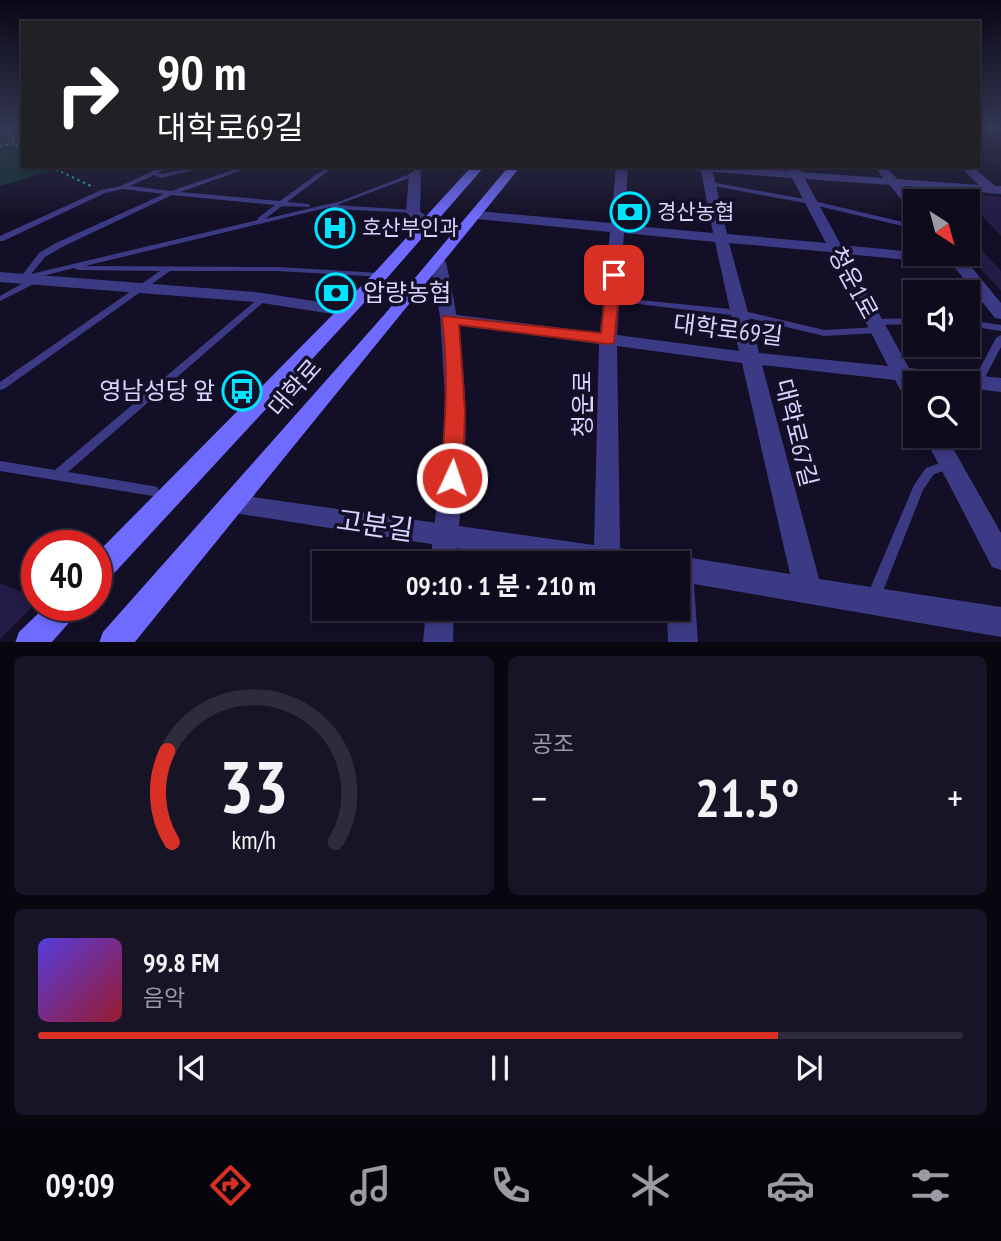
<!DOCTYPE html>
<html lang="ko">
<meta charset="utf-8">
<style>
:root{--surface:#0e0b1c;--page:#171425;--text:#f1f3f6;--muted:#9b9ba3;--line:#2e2b3b;--accent:#d93025}
body{margin:0;font-family:"PT Sans Narrow","Noto Sans KR",sans-serif;background:var(--page);color:var(--text);height:100vh;display:flex;flex-direction:column;font-size:26px;white-space:nowrap}
*{box-sizing:border-box;margin:0}
p{font-size:23px;color:var(--muted)}
.icon{flex:none;width:38px;height:38px;fill:none;stroke:currentColor;stroke-width:2;stroke-linecap:round;stroke-linejoin:round}
.map{position:relative;height:642px;overflow:hidden}
.side{display:flex;flex-direction:column;gap:14px;padding:14px;background:#08060f;flex:1}
.side>*{flex:none}
.hud{position:absolute;left:21px;top:21px;width:959px;height:147px;border-radius:0px;box-shadow:0 4px 10px #0003,0 0 0 2px var(--line);background:#202124;color:#fff;overflow:hidden}
.needle{width:46px;rotate:144deg}
.controls{position:absolute;left:903px;top:189px;display:grid;gap:14px}
.controls a{display:grid;place-items:center;width:77px;height:77px;border-radius:0px;background:var(--surface);box-shadow:0 4px 10px #0003,0 0 0 2px var(--line);font-size:35px}
.speed{position:absolute;left:21px;top:530px;display:flex;gap:14px;font-size:35px;font-weight:700;text-align:center}
.speed>*{display:grid;place-content:center;width:91px;height:91px;border-radius:50%;background:var(--surface);box-shadow:0 4px 10px #0003,0 0 0 2px var(--line);line-height:1}
.speed .limit{border:10px solid #d22;background:#fff;color:#111}
.pin{position:absolute;display:grid;place-items:center;width:60px;height:60px;color:#fff;margin:-30px;border-radius:14px;box-shadow:0 4px 10px #0006}
.me{position:absolute;width:77px;margin:-38px;rotate:3deg;stroke-linejoin:round;filter:drop-shadow(0 0 5px #0008)}
.turn{display:flex;align-items:center;gap:24px;height:147px;padding:0 21px;font-size:32px}
.turn .icon{width:91px;height:91px;stroke-width:2.5}
.turn b{display:block;font-size:49px;line-height:60px}
.big{font-size:52px;font-weight:700;line-height:1.1}
.side .widget{flex:1;display:flex;flex-direction:column;justify-content:center;gap:10px;min-width:0;padding:0 24px;border-radius:10px;background:var(--page)}
.side .dial{align-items:center;gap:0}
.dial svg{height:182px;overflow:visible;fill:none;stroke:var(--line);stroke-width:7;stroke-linecap:round;text-anchor:middle}
.dial text{fill:var(--text);stroke:none}
.song{display:flex;align-items:center;gap:21px}
.cover{width:84px;height:84px;border-radius:10px;background:linear-gradient(135deg,hsl(250 70% 55%),hsl(350 70% 35%))}
.played{height:7px;border-radius:4px;background:linear-gradient(90deg,var(--accent) 80%,var(--line) 80%)}
.keys{display:flex;justify-content:space-around;direction:ltr}
.heat{display:flex;justify-content:space-between;align-items:center;font-size:38px;direction:ltr}
.side .tiles{flex:1;display:grid;gap:14px;grid-template-columns:1fr 1fr}
.widget:last-child{grid-column:span 2}
.trip{position:absolute;left:312px;top:551px;width:378px;height:70px;border-radius:0px;background:var(--surface);box-shadow:0 4px 10px #0003,0 0 0 2px var(--line);font-weight:700;line-height:70px;text-align:center}
.menu{display:flex;height:112px;justify-content:space-around;align-items:center;background:#06040b;color:var(--muted)}
.menu .icon{width:49px;height:49px}
.menu .active{color:var(--accent)}
.menu b{font-size:32px;color:var(--text)}
.map>svg:first-child{display:block}
</style>
<div class="map">
<svg width="1001" height="643" viewBox="0 0 1001 643">
<rect width="100%" height="100%" fill="#130f26"/>
<path fill="#12302f" d="M 0,128 L 23,128 L 23,166 L 66,166 L 0,186 Z"/>
<path fill="#241b47" d="M 957,193 L 1001,197 L 1001,236 L 968,201 Z
M 968,235 L 1001,271 L 1001,291 L 968,255 Z
M 0,583 L 37,598 L 37,602 L 0,639 Z"/>
<g fill="none" stroke-linecap="round" stroke-linejoin="round">
<path stroke="#2fb8b0" stroke-width="2" stroke-dasharray="2.5 3.5" stroke-linecap="butt" d="M 9,128 L 11,138 L 23,154
M 0,146 L 23,142
M 32,166 L 53,168 L 91,186"/>
<path fill="#3d3a85" fill-rule="evenodd" d="M 163,166 L 171,166 L 158,173 L 162,174 L 198,166 L 210,166 L 161,178 L 154,175 L 130,186 L 171,191 L 245,166 L 254,166 L 180,192 L 280,201 L 328,166 L 335,166 L 287,202 L 308,204 L 310,205 L 310,207 L 282,206 L 265,219 L 341,201 L 413,173 L 421,166 L 428,166 L 417,175 L 337,205 L 413,210 L 415,211 L 415,213 L 333,209 L 330,207 L 85,266 L 277,267 L 381,273 L 385,275 L 384,277 L 277,271 L 170,271 L 4,389 L 0,390 L 0,382 L 160,271 L 78,270 L 74,268 L 35,278 L 39,280 L 38,282 L 0,301 L 0,296 L 32,278 L 24,280 L 20,278 L 39,253 L 56,243 L 164,194 L 123,189 L 105,193 L 3,241 L 0,241 L 0,236 L 101,190 L 121,186 ZM 172,195 L 275,205 L 258,218 L 258,220 L 31,274 L 45,257 L 62,247 Z
M 710,182 L 810,200 L 915,225 L 915,229 L 810,204 L 708,185 L 708,183 Z
M 260,297 L 263,297 L 267,299 L 68,472 L 153,486 L 157,487 L 159,491 L 157,495 L 153,496 L 0,471 L 0,461 L 55,470 Z
M 609,297 L 740,310 L 824,330 L 878,327 L 882,330 L 878,333 L 824,336 L 740,316 L 612,301 L 609,301 L 608,299 Z
M 915,318 L 915,324 L 874,325 L 870,322 L 874,319 Z
M 968,320 L 1001,325 L 1001,331 L 968,326 Z
M 1001,335 L 1001,347 L 982,383 L 981,385 L 973,385 L 972,383 L 996,338 Z
M 949,460 L 953,462 L 955,465 L 953,468 L 934,474 L 923,490 L 879,601 L 874,603 L 869,601 L 867,596 L 914,485 L 926,468 Z"/>
<path fill="#3d3a85" fill-rule="evenodd" d="M 616,166 L 628,166 L 624,225 L 713,233 L 701,171 L 678,169 L 672,166 L 728,166 L 789,171 L 786,166 L 798,166 L 801,172 L 883,178 L 874,166 L 886,166 L 897,179 L 979,185 L 959,166 L 972,166 L 995,186 L 1001,186 L 1001,194 L 904,186 L 916,201 L 915,212 L 910,211 L 890,185 L 805,179 L 841,245 L 915,252 L 915,254 L 960,254 L 963,257 L 1001,303 L 1001,319 L 995,318 L 952,264 L 846,254 L 909,368 L 1001,378 L 1001,392 L 968,388 L 968,383 L 916,383 L 915,406 L 908,404 L 895,380 L 762,365 L 819,579 L 1001,607 L 1001,637 L 694,584 L 698,643 L 668,643 L 667,609 L 677,609 L 677,564 L 666,564 L 667,560 L 679,556 L 790,574 L 742,363 L 617,346 L 620,548 L 653,555 L 656,564 L 557,564 L 222,511 L 219,504 L 222,497 L 231,494 L 594,545 L 599,344 L 450,324 L 441,319 L 450,314 L 600,333 L 610,232 L 477,219 L 470,215 L 477,211 L 611,223 ZM 713,172 L 792,178 L 826,243 L 727,234 ZM 624,233 L 715,242 L 739,351 L 617,335 ZM 729,243 L 830,252 L 888,366 L 759,353 Z
M 415,170 L 421,174 L 420,211 L 432,222 L 432,228 L 422,228 L 406,212 L 409,174 Z
M 0,272 L 255,292 L 346,306 L 355,311 L 346,316 L 255,302 L 0,282 Z
M 924,436 L 946,436 L 1001,533 L 1001,570 L 992,567 Z"/>
<path fill="#3d3a85" fill-rule="evenodd" d="M 438,257 L 446,262 C 460,324 468,386 465,450 C 464,488 458,526 456,564 L 430,564 L 443,450 L 445,396 L 440,316 L 430,262 Z
M 426,609 L 454,609 L 453,643 L 423,643 Z"/>
<path fill="#6f6bff" fill-rule="evenodd" d="M 472,166 L 485,166 L 387,278 L 106,582 L 96,586 L 96,554 L 375,272 Z
M 509,166 L 521,166 L 134,643 L 99,643 L 103,632 L 384,315 Z
M 46,606 L 79,606 L 75,616 L 51,643 L 15,643 L 19,632 Z"/>
</g>
<linearGradient id="sky" x2="0" y2="1"><stop stop-color="#0a0815"/><stop offset="0.59" stop-color="#333752"/><stop offset="1" stop-color="#333752" stop-opacity="0"/></linearGradient>
<rect width="1001" height="218" fill="url(#sky)"/>
<path fill="#d93025" stroke="#8d1f18" stroke-width="2" d="M 614,271 L 621,275 L 614,343 L 608,344 L 459,325 L 465,410 L 463,478 L 460,484 L 452,487 L 445,484 L 441,478 C 445,425 449,372 442,319 L 444,316 L 601,333 L 607,275 Z"/>
<defs>
<g id="bank-ring" transform="scale(2.0125)"><circle r="9.5" fill="#130f26" stroke="#00e5ff" stroke-width="1.5"/><path d="M-6-4H6V4H-6ZM0-2.3a2.3 2.3 0 1 0 0 4.6a2.3 2.3 0 1 0 0-4.6Z" fill="#00e5ff"/></g>
<g id="hospital-ring" transform="scale(2.0125)"><circle r="9.5" fill="#130f26" stroke="#00e5ff" stroke-width="1.5"/><path d="M-5-5h3v3.5h4V-5h3V5h-3V1.5h-4V5h-3Z" fill="#00e5ff"/></g>
<g id="bus-ring" transform="scale(2.0125)"><circle r="9.5" fill="#130f26" stroke="#00e5ff" stroke-width="1.5"/><path d="M-5-6H5V4H4V6H2V4H-2V6H-4V4H-5ZM-3.5-4V0h7V-4ZM-3.5 1.2v1.5H-2V1.2ZM2 1.2v1.5H3.5V1.2Z" fill="#00e5ff"/></g>
</defs>
<g fill-rule="evenodd">
<use href="#bank-ring" x="630" y="212"/>
<use href="#hospital-ring" x="335" y="228"/>
<use href="#bank-ring" x="336" y="293"/>
<use href="#bus-ring" x="242" y="391"/>
</g>
<g text-anchor="middle" stroke-width="7" stroke-linejoin="round" paint-order="stroke">
<g font-size="21" fill="#d9d4ff" stroke="#130f26" text-anchor="start">
<text x="657" y="219">경산농협</text>
<text x="362" y="235">호산부인과</text>
</g>
<g font-size="24" fill="#d9d4ff" stroke="#130f26">
<text transform="translate(853 283) rotate(62)" y="8">청운1로</text>
<text transform="translate(728 330) rotate(7)" y="8">대학로69길</text>
<text transform="translate(295 388) rotate(-49)" y="8">대학로</text>
<text transform="translate(583 404) rotate(-90)" y="8">청운로</text>
<text transform="translate(796 433) rotate(76)" y="8">대학로67길</text>
</g>
<g font-size="24" fill="#d9d4ff" stroke="#130f26" text-anchor="start">
<text x="363" y="301">압량농협</text>
<text x="215" y="399" text-anchor="end">영남성당 앞</text>
</g>
<g font-size="28" fill="#d9d4ff" stroke="#130f26">
<text transform="translate(375 525) rotate(8)" y="10">고분길</text>
</g>
</g>
</svg>
<div class="controls">
<a><svg class="needle" viewBox="-14 -14 28 28"><path d="M0-13l5 13h-10z" fill="#e53935"/><path d="M0 13l5-13h-10z" fill="#9b9ba3"/></svg></a>
<a><svg class="icon" aria-label="sound" viewBox="0 0 24 24"><path d="M4 9h4l5-4v14l-5-4H4zM17 9q2 3 0 6"/></svg></a>
<a><svg class="icon" aria-label="search" viewBox="0 0 24 24"><circle cx="10" cy="10" r="6"/><path d="M15 15l6 6"/></svg></a>
</div>
<div class="speed"><div class="limit">40</div></div>
<div class="pin" style="left:614px;top:275px;background:#d93025"><svg class="icon" aria-label="arrive" viewBox="0 0 24 24"><path d="M6 21V4h12l-3 4 3 4H6"/></svg></div>
<svg class="me" style="left:452px;top:478px" viewBox="-20 -20 40 40"><circle r="17" fill="#d93025" stroke="#fff" stroke-width="3"/><path d="M0-11L8 9 0 5-8 9z" fill="#fff"/></svg>
<div class="trip">09:10 · 1 분 · 210 m</div>
<div class="hud">
<div class="turn"><svg class="icon" aria-label="right" viewBox="0 0 24 24"><path d="M7 20v-9h11M14 6l5 5-5 5"/></svg><div><b>90 m</b>대학로69길</div></div>
</div>
</div>
<section class="side">
<div class="tiles">
<div class="widget dial"><svg viewBox="0 0 100 80">
<path d="M14 69A42 42 0 1 1 86 69"/>
<path d="M14 69A42 42 0 0 1 12 29" stroke="#d93025"/>
<text x="50" y="56" font-size="32" font-weight="700">33</text>
<text x="50" y="72" font-size="11">km/h</text>
</svg></div>
<div class="widget"><p>공조</p>
<div class="heat"><a>−</a><b class="big">21.5°</b><a>+</a></div>
</div>
<div class="widget">
<div class="song"><i class="cover"></i><div><b>99.8 FM</b><p>음악</p></div></div>
<div class="played"></div>
<div class="keys"><svg class="icon" aria-label="previous" viewBox="0 0 24 24"><path d="M18 5L8 12l10 7zM5 5v14"/></svg><svg class="icon" aria-label="pause" viewBox="0 0 24 24"><path d="M8 5v14M16 5v14"/></svg><svg class="icon" aria-label="next" viewBox="0 0 24 24"><path d="M6 5l10 7-10 7zM19 5v14"/></svg></div>
</div>
</div>
</section>
<nav class="menu">
<b>09:09</b>
<svg class="icon active" aria-label="directions" viewBox="0 0 24 24"><path d="M12 3l9 9-9 9-9-9zM9 14v-3h6M13 9l2 2-2 2"/></svg>
<svg class="icon" aria-label="music" viewBox="0 0 24 24"><path d="M9 18V5l10-2v13"/><circle cx="6" cy="18" r="3"/><circle cx="16" cy="16" r="3"/></svg>
<svg class="icon" aria-label="phone" viewBox="0 0 24 24"><path d="M5 4h4l2 5-3 2q2 4 5 5l2-3 5 2v4C11 20 4 13 5 4z"/></svg>
<svg class="icon" aria-label="climate" viewBox="0 0 24 24"><path d="M12 3v18M4 7l16 10M4 17L20 7"/></svg>
<svg class="icon" aria-label="car" viewBox="0 0 24 24"><path d="M5 17H2v-5l4-1 3-4h7l3 4 3 1v5h-3M9 17h6M6 11h13"/><circle cx="7" cy="17" r="2"/><circle cx="17" cy="17" r="2"/></svg>
<svg class="icon" aria-label="filters" viewBox="0 0 24 24"><path d="M4 7h16M4 17h16"/><circle cx="9" cy="7" r="2"/><circle cx="15" cy="17" r="2"/></svg>
</nav>
